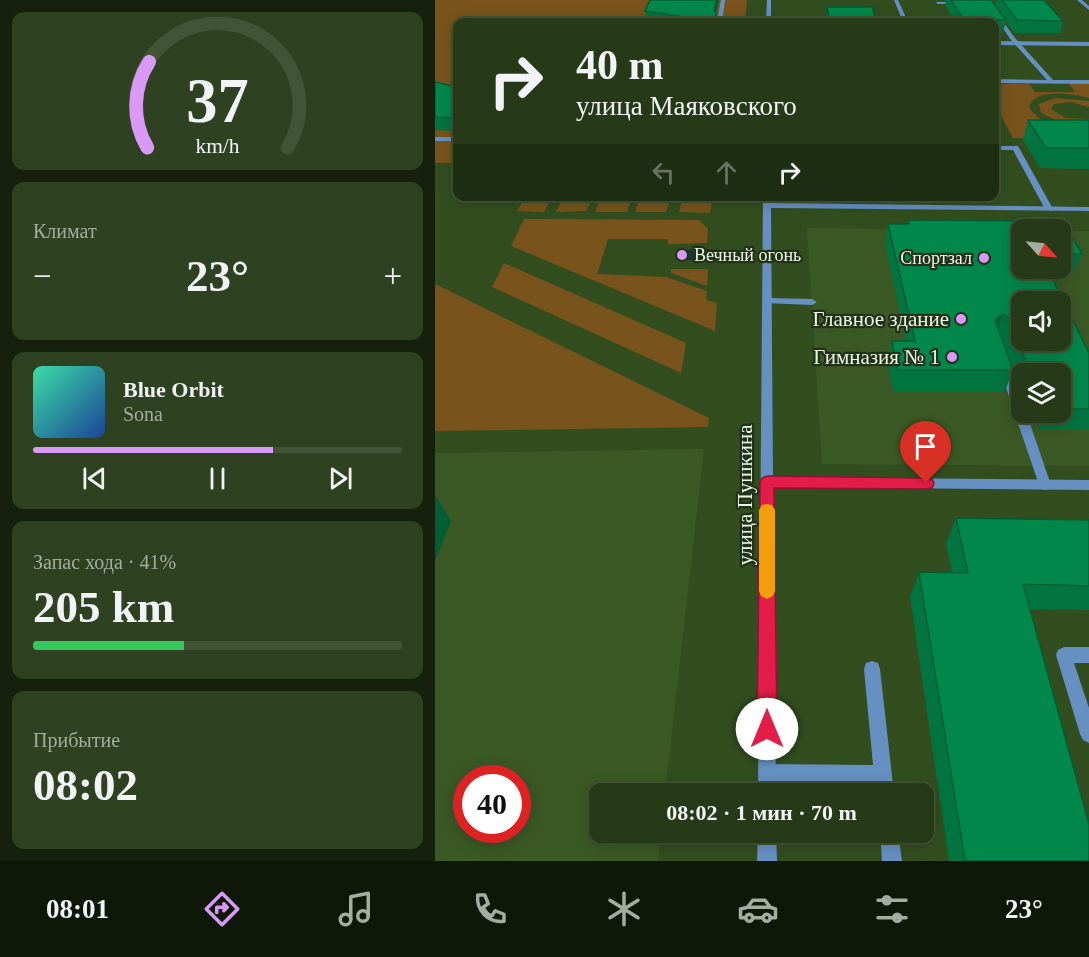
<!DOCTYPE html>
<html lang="ru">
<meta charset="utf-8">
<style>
:root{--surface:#263a17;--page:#2e4120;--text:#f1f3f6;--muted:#a4ada1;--line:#425436;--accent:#d99af7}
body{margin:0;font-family:"Times New Roman",serif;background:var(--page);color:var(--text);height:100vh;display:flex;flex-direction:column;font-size:22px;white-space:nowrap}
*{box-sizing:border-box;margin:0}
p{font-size:20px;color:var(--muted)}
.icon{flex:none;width:33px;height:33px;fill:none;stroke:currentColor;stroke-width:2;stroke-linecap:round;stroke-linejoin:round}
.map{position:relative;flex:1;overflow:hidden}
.details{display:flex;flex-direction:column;gap:12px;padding:12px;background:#15200d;width:435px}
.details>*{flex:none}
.hud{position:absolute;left:18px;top:18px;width:546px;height:183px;border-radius:12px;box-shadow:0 3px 15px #0003,0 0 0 2px var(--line);background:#263a17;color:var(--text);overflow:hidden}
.needle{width:39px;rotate:117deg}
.fabs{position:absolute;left:576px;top:219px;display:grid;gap:12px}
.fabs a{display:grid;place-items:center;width:60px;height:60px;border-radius:12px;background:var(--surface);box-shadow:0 3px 15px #0003,0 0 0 2px var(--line);font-size:30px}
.speed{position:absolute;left:18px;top:765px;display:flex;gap:12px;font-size:30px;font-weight:700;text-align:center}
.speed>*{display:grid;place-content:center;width:78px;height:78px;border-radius:50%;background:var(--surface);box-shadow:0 3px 15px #0003,0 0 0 2px var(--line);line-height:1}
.speed .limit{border:9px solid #d22;background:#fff;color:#111}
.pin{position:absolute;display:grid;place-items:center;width:51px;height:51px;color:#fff;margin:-62px -26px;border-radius:50% 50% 50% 0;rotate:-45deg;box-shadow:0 0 6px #0007}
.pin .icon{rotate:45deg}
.me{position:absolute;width:66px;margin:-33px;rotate:0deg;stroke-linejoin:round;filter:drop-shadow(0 0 4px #0008)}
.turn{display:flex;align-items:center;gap:21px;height:126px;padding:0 24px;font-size:27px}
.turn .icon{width:78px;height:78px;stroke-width:2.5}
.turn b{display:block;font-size:42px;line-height:51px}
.lanes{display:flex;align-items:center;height:57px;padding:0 24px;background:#0003;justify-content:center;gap:30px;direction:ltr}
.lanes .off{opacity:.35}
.big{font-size:45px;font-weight:800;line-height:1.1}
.details .tile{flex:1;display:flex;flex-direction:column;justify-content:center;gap:9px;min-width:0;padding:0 21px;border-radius:12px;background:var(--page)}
.details .dial{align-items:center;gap:0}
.dial svg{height:156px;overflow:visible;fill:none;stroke:var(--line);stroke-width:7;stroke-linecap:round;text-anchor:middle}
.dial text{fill:var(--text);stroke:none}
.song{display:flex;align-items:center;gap:18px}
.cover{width:72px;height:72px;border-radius:9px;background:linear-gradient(135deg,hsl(160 70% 55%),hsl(220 70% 35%))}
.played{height:6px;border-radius:3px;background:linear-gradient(90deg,var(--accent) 65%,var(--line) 65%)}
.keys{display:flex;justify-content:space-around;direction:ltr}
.heat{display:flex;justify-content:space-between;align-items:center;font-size:33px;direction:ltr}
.charge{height:9px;border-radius:4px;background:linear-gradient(90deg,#34c759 41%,var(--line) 0)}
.trip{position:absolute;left:154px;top:783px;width:345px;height:60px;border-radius:12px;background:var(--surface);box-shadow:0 3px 15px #0003,0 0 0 2px var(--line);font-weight:800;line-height:60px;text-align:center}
.menu{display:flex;height:96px;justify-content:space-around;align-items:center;background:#0f1709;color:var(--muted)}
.menu .icon{width:42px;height:42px}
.menu .active{color:var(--accent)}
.menu b{font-size:27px;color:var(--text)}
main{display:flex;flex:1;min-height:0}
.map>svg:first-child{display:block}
</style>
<main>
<section class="details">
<div class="tile dial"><svg viewBox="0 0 100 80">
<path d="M14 69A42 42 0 1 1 86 69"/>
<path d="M14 69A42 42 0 0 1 15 25" stroke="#d99af7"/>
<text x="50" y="56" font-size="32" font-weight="700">37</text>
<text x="50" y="72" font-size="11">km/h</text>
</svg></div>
<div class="tile"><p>Климат</p>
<div class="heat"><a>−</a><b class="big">23°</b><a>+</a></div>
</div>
<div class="tile">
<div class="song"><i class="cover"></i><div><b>Blue Orbit</b><p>Sona</p></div></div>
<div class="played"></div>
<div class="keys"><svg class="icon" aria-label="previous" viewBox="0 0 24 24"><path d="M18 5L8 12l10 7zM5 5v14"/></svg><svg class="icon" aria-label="pause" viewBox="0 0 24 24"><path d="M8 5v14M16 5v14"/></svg><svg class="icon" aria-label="next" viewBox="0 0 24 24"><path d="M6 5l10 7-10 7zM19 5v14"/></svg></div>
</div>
<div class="tile"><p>Запас хода · 41%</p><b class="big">205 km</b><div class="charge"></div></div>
<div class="tile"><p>Прибытие</p><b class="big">08:02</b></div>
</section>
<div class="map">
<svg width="654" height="861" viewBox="0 0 654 861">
<rect width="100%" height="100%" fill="#324e1f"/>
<path fill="#3b5924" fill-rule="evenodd" d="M 372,228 L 586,230 L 586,268 L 626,268 L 626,231 L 654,231 L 654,466 L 387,464 ZM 586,302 L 626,302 L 626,340 L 586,340 ZM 586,374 L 626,374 L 626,412 L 586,412 Z
M 269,449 L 230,793 L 165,794 L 165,832 L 226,833 L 223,861 L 0,861 L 0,453 ZM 32,778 L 82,778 L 82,830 L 32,830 Z"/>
<path fill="#78541c" d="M 0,0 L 312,0 L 310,22 L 22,22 L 22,163 L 0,163 Z
M 560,84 L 594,84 L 600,92 L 640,92 L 634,84 L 654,84 L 654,98 C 639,94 600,87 594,107 C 604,125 636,131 654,138 L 578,138 L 560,104 Z
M 620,98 L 654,101 L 654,107 L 636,102 L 619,104 L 616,109 L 630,118 L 654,119 L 654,125 L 625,122 L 606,113 L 604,104 Z
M 91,196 L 117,196 L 117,197 L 109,212 L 82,211 Z
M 248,196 L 278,197 L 275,213 L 244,212 Z
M 128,197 L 128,196 L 158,197 L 151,211 L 121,212 Z
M 166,197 L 166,196 L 197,197 L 192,212 L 160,212 Z
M 205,197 L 205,196 L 236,197 L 231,212 L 200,212 Z
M 89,219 L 264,220 L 273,229 L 272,243 L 233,244 L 233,239 L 173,239 L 162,274 L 231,277 L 272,291 L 271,300 L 282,303 L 280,331 L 76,246 Z
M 69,263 L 251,343 L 246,373 L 57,287 Z
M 236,269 L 273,269 L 272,286 L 236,273 Z
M 0,284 L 274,418 L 273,427 L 0,431 Z"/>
<path fill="#1e3333" d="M 278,249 L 277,260 L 241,260 L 243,250 Z"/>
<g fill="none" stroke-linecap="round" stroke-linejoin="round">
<path fill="#6690c2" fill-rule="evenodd" d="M 286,0 L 290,0 L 287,22 L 282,22 Z
M 459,0 L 463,0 L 473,22 L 468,22 Z
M 548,0 L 552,0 L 580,38 L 618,80 L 654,80 L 654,84 L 560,83 L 560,79 L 612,80 L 576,40 Z
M 642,0 L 647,0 L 654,6 L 654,10 Z
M 501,2 L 527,2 L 529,3 L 503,4 Z
M 0,137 L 22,137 L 22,141 L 0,141 Z
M 560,146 L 583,146 L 618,209 L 617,211 L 610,209 L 578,150 L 560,150 Z
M 333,298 L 377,299 L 382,302 L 377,305 L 330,303 L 328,301 Z
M 569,363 C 580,368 586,401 586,412 L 591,412 L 616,485 L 615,489 L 610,490 L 605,489 L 604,485 L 564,367 Z
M 629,647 L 654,647 L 654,663 L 639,663 L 654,708 L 654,743 L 648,740 L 645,734 L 621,655 L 623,650 Z
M 437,661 L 443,663 L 445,669 L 459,794 L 441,794 L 440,783 L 332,782 L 326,779 L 323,773 L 326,767 L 332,764 L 438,765 L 429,669 L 431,663 Z
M 445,832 L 463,832 L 467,861 L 447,861 Z"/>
<path fill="#6690c2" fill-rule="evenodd" d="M 560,41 L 654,42 L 654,46 L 560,45 Z"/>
<path fill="#6690c2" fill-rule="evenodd" d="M 332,0 L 336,0 L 336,22 L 331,22 Z
M 328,196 L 336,196 L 336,203 L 654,207 L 654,211 L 336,208 L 338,477 L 654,480 L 654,490 L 338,487 L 341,794 L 323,794 Z
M 323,832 L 341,832 L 342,861 L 322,861 Z"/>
</g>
<path fill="#027440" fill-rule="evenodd" d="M 284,0 L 281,13 L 282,19 L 297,22 L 212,22 L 210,11 Z
M 507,0 L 556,0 L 560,6 L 562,0 L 609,0 L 628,21 L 625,33 L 579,33 L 571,21 L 568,33 L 560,33 L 560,22 L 520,22 L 510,5 L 511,1 Z
M 392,7 L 442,22 L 391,22 Z
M 0,82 L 22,87 L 22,131 L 0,130 Z
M 593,120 L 654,120 L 654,169 L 605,168 L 588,140 Z
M 473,220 L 628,221 L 647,254 L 638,274 L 615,274 L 654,353 L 654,430 L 605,429 L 598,412 L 626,412 L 626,374 L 586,374 L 586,391 L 585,391 L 578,370 L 570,391 L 458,391 L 453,362 L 457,341 L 471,341 L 450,244 L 453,224 L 472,224 ZM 586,230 L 626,230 L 626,268 L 586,268 ZM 586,302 L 626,302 L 626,340 L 586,340 Z
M 521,518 L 654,520 L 654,610 L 594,609 L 654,861 L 514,861 L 475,597 L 484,572 L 517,572 L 511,544 Z"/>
<path fill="#015e34" d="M 281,0 L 284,0 L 281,14 L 281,13 L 282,22 L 280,22 L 279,10 Z
M 568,314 L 561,335 L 560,320 Z
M 0,495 L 16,521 L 0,561 Z"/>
<path fill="#02874a" stroke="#015e34" stroke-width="1.5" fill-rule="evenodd" d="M 215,0 L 281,0 L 279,10 L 281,13 L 280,19 L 297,19 L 297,22 L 248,22 L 249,17 L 210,11 Z
M 516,0 L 556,0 L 571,20 L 529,20 Z
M 567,0 L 609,0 L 628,21 L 582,20 Z
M 392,7 L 437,7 L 442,22 L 395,22 Z
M 0,82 L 22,87 L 22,118 L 0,117 Z
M 593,120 L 654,120 L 654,148 L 611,148 Z
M 473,220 L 628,221 L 647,254 L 626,254 L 626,230 L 586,230 L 586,268 L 612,268 L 654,353 L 654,409 L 626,409 L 626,374 L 600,374 L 599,370 L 594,370 L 575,319 L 568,314 L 560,320 L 578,370 L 462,370 L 457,341 L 480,341 L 453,224 L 474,224 ZM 586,302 L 626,302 L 626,340 L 586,340 Z
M 521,518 L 654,520 L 654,586 L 588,584 L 654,824 L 654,861 L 530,861 L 484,572 L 533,573 Z"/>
<path fill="#e11d48" stroke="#92132f" stroke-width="1.5" d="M 332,476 L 491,478 L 497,479 L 499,483 L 497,488 L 491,489 L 339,488 L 342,729 L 339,735 L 332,738 L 325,735 L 322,729 L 325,482 L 327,478 Z"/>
<path fill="#f59e0b" d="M 332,504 L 337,505 L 340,510 L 340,591 L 338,596 L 332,599 L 326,596 L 324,591 L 324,510 L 327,505 Z"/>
<g fill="#d99af7" stroke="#23301b" stroke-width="2">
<circle cx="247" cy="255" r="6"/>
<circle cx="549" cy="258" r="6"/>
<circle cx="526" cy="319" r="6"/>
<circle cx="517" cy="357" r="6"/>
</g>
<g text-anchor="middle" stroke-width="4.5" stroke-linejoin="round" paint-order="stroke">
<g font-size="18" fill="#eafbe0" stroke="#23301b" text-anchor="start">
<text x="259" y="261">Вечный огонь</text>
<text x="537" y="264" text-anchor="end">Спортзал</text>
</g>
<g font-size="21" fill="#eafbe0" stroke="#23301b" text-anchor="end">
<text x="514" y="326">Главное здание</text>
<text x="505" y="364">Гимназия № 1</text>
</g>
<g font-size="21" fill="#eafbe0" stroke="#23301b">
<text transform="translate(310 495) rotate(-90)" y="7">улица Пушкина</text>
</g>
</g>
</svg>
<div class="fabs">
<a><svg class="needle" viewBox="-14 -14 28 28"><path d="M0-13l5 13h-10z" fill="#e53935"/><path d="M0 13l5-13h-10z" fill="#a4ada1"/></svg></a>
<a><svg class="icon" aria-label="sound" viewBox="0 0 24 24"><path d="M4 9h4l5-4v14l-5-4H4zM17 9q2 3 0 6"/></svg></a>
<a><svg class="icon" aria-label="layers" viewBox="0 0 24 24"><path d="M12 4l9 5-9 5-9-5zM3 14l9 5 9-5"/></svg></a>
</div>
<div class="speed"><div class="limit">40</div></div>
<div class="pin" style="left:491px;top:483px;background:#d93025"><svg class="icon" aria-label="arrive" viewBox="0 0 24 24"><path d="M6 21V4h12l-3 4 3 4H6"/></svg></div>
<svg class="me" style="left:332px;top:729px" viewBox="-20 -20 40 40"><circle r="19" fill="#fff"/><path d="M0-13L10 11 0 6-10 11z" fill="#e11d48"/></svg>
<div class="trip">08:02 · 1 мин · 70 m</div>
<div class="hud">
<div class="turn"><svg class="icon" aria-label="right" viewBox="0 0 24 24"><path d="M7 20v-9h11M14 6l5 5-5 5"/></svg><div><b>40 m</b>улица Маяковского</div></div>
<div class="lanes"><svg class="icon off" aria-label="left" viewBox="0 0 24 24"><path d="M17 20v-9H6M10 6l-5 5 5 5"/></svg><svg class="icon off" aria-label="ahead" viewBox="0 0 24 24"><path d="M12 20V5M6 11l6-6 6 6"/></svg><svg class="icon" aria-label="right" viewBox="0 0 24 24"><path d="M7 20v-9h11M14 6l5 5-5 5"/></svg></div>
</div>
</div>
</main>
<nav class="menu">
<b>08:01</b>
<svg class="icon active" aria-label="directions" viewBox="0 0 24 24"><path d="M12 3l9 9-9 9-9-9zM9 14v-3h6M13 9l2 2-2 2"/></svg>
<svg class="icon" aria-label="music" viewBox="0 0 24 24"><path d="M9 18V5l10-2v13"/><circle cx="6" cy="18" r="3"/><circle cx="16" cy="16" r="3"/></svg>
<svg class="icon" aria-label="phone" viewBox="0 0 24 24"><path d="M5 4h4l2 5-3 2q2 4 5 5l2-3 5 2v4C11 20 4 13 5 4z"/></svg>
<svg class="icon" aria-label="climate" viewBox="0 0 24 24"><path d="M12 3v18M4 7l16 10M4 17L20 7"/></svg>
<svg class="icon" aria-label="car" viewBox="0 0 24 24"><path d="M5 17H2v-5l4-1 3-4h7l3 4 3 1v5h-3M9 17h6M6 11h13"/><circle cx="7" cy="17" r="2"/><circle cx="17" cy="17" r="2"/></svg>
<svg class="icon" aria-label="filters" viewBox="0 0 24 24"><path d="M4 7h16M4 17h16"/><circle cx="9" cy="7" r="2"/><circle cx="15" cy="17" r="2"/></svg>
<b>23°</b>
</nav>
